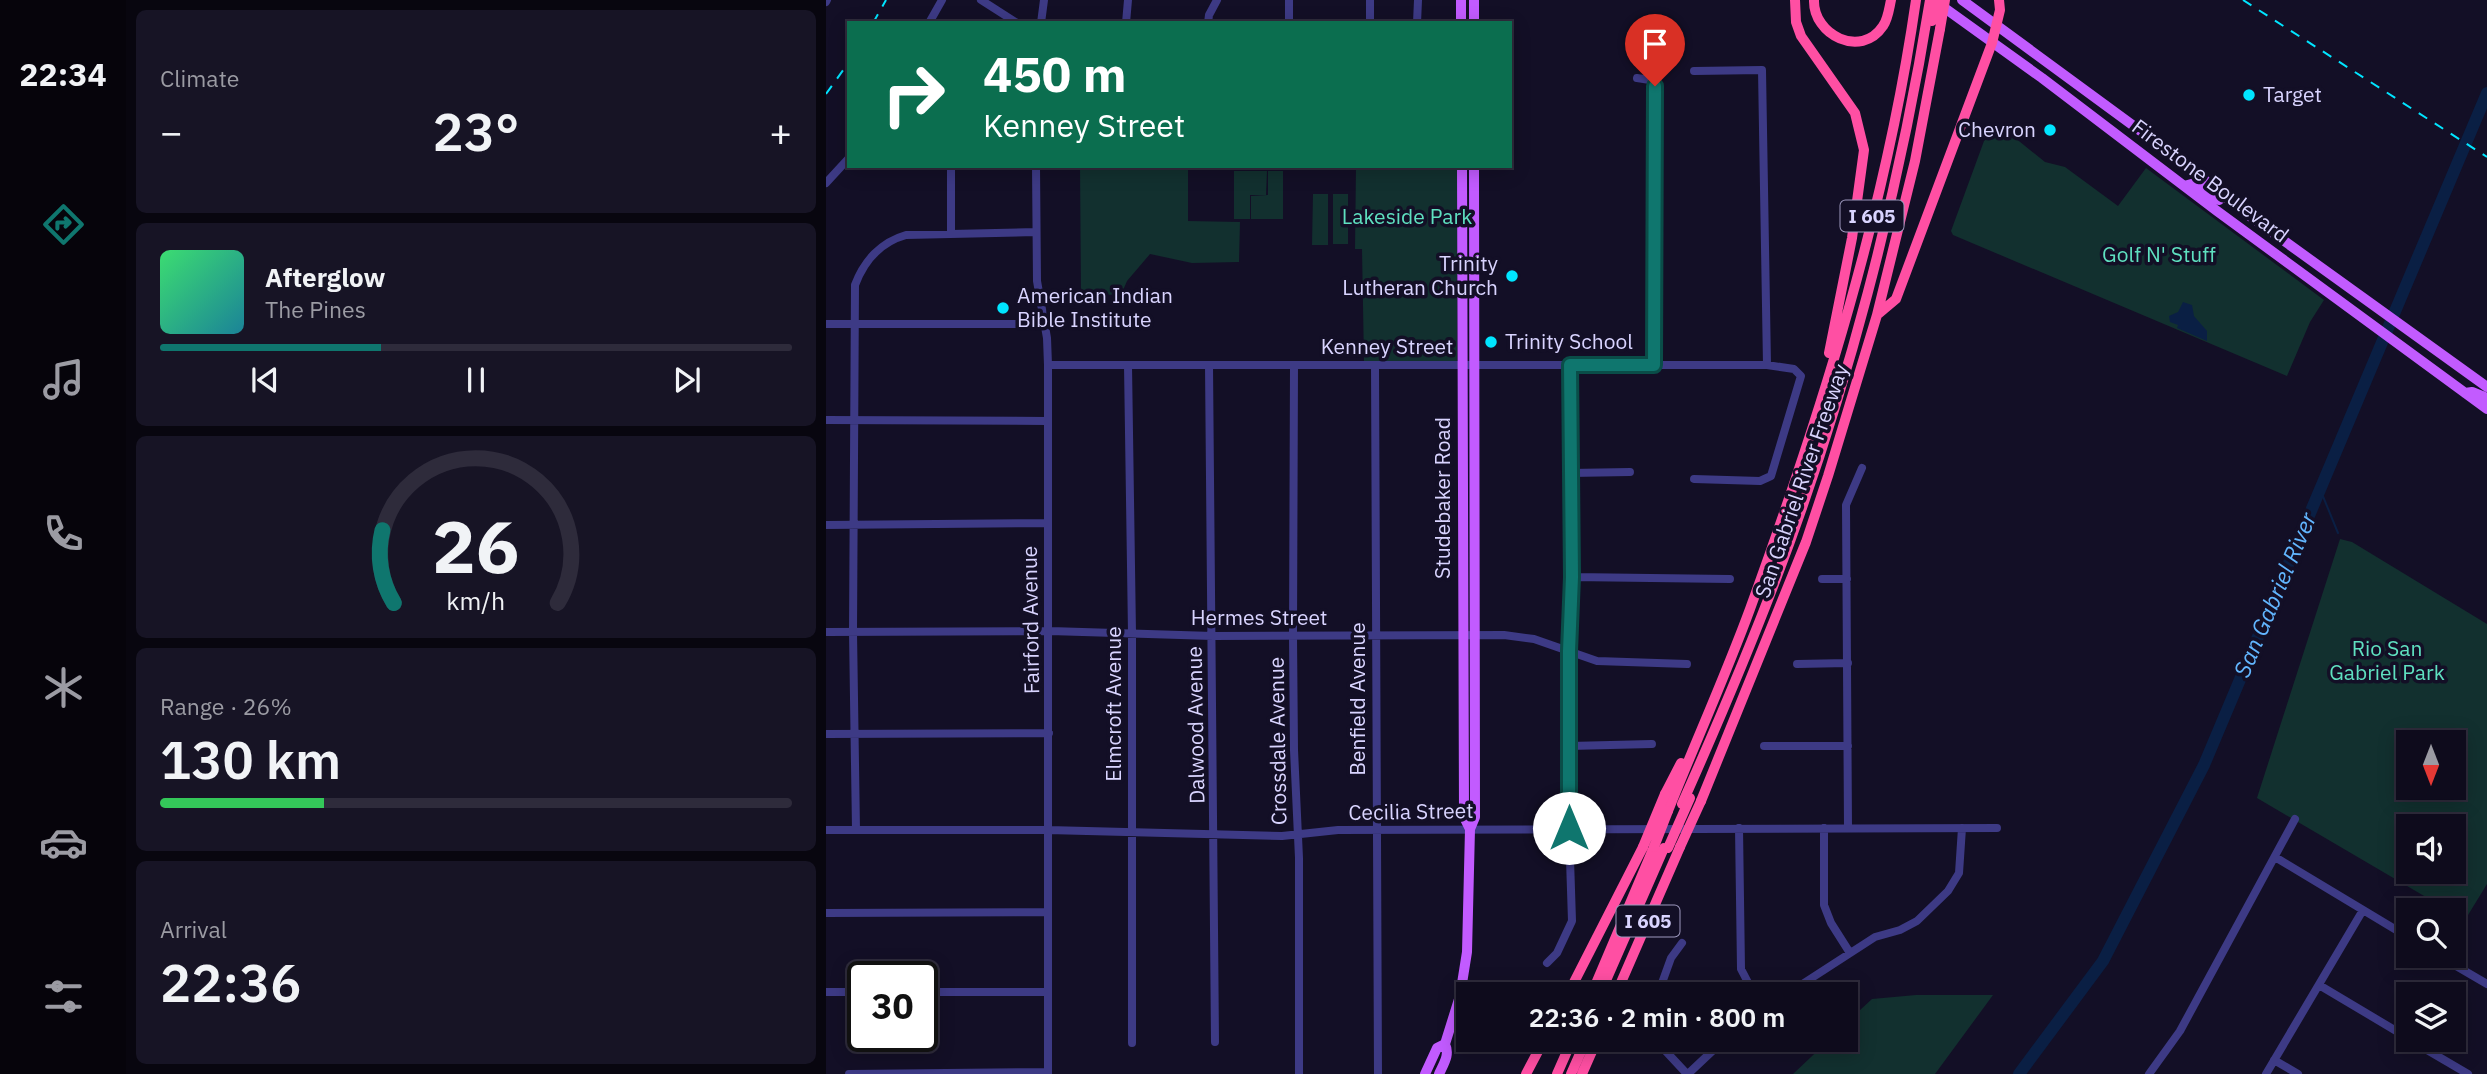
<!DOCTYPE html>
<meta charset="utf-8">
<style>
:root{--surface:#0e0b1c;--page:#171425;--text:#f1f3f6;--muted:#9b9ba3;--line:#2e2b3b;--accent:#0f766e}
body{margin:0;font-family:"IBM Plex Sans",sans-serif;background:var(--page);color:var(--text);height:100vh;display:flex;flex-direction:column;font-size:26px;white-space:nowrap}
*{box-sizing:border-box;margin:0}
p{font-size:23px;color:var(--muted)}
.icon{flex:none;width:38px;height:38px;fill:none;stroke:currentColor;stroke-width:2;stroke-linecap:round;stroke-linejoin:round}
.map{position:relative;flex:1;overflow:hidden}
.side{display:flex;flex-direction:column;gap:10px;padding:10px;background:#08060f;width:700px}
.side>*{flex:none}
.top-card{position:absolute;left:21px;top:21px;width:665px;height:147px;border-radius:0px;box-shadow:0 4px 18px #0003,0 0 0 2px var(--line);background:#0b6e4f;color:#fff;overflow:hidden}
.needle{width:46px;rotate:180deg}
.fabs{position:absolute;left:1570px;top:730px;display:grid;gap:14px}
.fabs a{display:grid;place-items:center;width:70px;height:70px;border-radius:0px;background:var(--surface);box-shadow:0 4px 18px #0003,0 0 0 2px var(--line);font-size:35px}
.speed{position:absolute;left:21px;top:961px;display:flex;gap:14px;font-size:35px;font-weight:700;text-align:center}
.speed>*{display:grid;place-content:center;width:91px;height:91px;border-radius:50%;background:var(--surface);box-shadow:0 4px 18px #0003,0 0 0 2px var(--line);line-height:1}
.speed .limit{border:4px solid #111;border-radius:10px;background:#fff;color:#111}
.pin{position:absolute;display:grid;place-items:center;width:60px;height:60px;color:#fff;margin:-72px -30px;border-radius:50% 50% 50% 0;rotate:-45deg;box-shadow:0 0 7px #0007}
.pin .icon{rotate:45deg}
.me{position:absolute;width:77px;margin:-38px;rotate:0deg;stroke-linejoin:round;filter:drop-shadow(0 0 5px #0008)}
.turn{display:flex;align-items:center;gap:24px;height:147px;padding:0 21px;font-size:32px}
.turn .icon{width:91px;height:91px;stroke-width:2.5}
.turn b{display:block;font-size:49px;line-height:60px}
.big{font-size:52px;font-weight:600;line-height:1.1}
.side .widget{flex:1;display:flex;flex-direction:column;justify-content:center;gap:10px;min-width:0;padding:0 24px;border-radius:10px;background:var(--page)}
.side .dial{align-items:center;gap:0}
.dial svg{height:182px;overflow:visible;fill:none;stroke:var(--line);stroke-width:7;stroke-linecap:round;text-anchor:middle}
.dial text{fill:var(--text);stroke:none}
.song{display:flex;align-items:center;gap:21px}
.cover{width:84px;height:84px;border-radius:10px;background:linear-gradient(135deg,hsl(140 70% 55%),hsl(190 70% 35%))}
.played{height:7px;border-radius:4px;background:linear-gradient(90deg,var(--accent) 35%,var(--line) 35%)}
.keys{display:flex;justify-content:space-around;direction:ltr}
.heat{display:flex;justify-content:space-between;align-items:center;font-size:38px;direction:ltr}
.charge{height:10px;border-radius:5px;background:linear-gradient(90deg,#34c759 26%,var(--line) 0)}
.trip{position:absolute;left:630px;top:982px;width:402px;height:70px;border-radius:0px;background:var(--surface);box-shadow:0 4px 18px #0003,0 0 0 2px var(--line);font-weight:600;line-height:70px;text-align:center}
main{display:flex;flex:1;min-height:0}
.tab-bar{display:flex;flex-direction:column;width:126px;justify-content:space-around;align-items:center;background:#06040b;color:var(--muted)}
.tab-bar .icon{width:49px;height:49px}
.tab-bar .current{color:var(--accent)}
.tab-bar b{font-size:32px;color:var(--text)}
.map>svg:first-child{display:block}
</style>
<main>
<nav class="tab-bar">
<b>22:34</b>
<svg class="icon current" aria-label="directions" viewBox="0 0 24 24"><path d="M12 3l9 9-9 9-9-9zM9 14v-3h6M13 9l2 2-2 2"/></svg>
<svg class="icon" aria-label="music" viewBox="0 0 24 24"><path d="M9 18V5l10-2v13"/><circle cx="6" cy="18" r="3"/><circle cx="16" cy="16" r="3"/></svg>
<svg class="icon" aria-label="phone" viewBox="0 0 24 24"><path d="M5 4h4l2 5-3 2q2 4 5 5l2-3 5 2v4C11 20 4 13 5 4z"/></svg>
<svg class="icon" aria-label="climate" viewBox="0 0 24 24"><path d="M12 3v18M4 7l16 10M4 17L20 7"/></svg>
<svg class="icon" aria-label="car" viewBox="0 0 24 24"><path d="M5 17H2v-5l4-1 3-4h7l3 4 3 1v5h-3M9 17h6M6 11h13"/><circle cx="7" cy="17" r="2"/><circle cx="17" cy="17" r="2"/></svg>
<svg class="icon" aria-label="filters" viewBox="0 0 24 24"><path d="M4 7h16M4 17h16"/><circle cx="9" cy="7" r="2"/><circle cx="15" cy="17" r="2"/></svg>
</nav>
<section class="side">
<div class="widget"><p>Climate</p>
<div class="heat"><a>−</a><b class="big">23°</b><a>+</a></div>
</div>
<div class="widget">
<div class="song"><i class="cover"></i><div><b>Afterglow</b><p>The Pines</p></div></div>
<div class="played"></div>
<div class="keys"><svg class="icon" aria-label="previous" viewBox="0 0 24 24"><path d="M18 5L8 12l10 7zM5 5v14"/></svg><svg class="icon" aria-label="pause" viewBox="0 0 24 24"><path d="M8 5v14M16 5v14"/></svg><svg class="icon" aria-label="next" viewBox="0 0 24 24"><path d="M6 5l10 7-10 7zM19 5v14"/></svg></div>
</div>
<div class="widget dial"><svg viewBox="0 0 100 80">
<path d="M14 69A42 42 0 1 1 86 69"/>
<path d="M14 69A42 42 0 0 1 9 37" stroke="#0f766e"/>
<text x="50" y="56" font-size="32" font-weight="700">26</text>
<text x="50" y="72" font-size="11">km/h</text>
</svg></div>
<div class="widget"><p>Range · 26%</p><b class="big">130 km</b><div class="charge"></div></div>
<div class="widget"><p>Arrival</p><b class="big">22:36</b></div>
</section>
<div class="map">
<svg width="1661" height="1074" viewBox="0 0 1661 1074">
<rect width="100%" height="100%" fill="#130f26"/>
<path fill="#12302f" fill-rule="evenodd" d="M 1177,131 L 1183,133 L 1219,162 L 1239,167 L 1292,206 L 1320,168 L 1498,300 L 1484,322 L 1461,376 L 1127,235 L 1125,231 L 1158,141 L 1164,136 Z
M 254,166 L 362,166 L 362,221 L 414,222 L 413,262 L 366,263 L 324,254 L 301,281 L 295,295 L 255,294 Z
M 530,166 L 631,166 L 631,361 L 538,362 L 536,249 L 529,249 Z
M 408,171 L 441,171 L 440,195 L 424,195 L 424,219 L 408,219 Z
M 442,171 L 457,171 L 457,219 L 425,219 L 425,196 L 442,195 Z
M 487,194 L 502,194 L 502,245 L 486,245 Z
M 507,194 L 522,194 L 522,244 L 507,244 Z
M 1514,539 L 1526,542 L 1661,624 L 1661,884 L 1639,920 L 1628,913 L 1628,910 L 1622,910 L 1431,798 ZM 1582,742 L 1628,742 L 1628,788 L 1582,788 ZM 1582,826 L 1628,826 L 1628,872 L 1582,872 Z
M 1090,995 L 1167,995 L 1109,1074 L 967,1074 L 1003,1040 L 1020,1040 L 1020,1023 L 1046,999 Z"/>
<path fill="#0a1f44" d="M 1357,302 L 1366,305 L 1368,316 L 1381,331 L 1381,341 L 1351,328 L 1352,325 L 1344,322 L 1343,316 L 1352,312 Z"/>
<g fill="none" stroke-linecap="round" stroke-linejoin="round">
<path stroke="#0a1f44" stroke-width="2" d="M 1494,489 L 1512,533"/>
<path stroke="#0a1f44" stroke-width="12" d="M 1193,1074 L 1277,961 L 1378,765 L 1661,93"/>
<path stroke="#3d3a85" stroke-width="8" d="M 155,0 L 191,23
M 0,2 L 1,0
M 103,23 L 116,0
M 215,23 L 218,0
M 300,23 L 302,0
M 382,23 L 383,15 L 391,0
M 463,23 L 463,0
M 544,23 L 544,0
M 591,23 L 592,0
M 868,71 L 936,70 L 941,365 L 968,369 L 975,376 L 945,476 L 934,481 L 868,479
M 811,78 L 824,80 L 829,86 L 828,365
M 125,166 L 125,233
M 210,166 L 211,281 L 221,338 L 222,365 L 222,1074
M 0,183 L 23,158
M 0,324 L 217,324
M 222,365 L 941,365
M 302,365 L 306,633 L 306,1043
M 383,365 L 389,1042
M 468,365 L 467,636 L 468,750 L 473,858 L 473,1074
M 549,365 L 552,1074
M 0,420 L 221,421
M 744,473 L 804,472
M 0,525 L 221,523
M 746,577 L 904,579
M 996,579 L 1021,579
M 0,632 L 224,631 L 387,636 L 678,635 L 708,639 L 771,661 L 861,664
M 971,664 L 1022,663
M 0,734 L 223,733
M 743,746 L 826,744
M 938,746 L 1022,746
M 913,828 L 915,969 L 928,994
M 998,828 L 998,905 L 1005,923 L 1024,953
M 1022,828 L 1020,505 L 1036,468
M 0,830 L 222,830 L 456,836 L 512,830 L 1171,828
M 30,830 L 27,632 L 29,285 C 38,261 55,242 80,235 L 210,232
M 1449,857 L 1582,937
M 0,913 L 222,912
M 1613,956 L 1661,984
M 721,963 L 731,953 L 746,921 L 743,828 L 743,651 L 746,577 L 744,365
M 1493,985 L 1582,1038
M 0,992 L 37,992
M 96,992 L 222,992
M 832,994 L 845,958 L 856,943
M 961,994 L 1049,937 L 1074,930 L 1091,921 L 1122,891 L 1133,873 L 1136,828
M 832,1040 L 834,1045 L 861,1074
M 1584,1040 L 1642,1074
M 1448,1060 L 1472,1074
M 23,1074 L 222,1072
M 862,1074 L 898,1040
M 1323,1074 L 1354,1031 L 1469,819
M 1440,1074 L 1537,910"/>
<path stroke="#c25bff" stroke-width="10" d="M 1136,0 L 1350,157 L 1418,212 L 1661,387
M 1113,4 L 1216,78 L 1391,211 L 1661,409
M 635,23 L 635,0
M 648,23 L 648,0
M 636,166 L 638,817 L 644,829
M 1358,186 L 1369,183 L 1393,200
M 1639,393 L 1646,392 L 1661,398
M 599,1074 L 611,1048 L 619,1044
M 613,1074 C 618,1063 624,1055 619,1044 L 634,996 L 641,952 L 644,829 L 649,817 L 648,166"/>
<path stroke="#ff4fa3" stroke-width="10" d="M 969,0 L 970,22 L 975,36 L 1029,113 L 1038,150 L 1026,238 L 1003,353
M 988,0 C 987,35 1035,59 1057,26 C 1062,19 1063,9 1065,0
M 1051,315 L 1070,299 L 1166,43 L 1174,10 L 1173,0
M 839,794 L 855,763
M 875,801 L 980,542 L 1002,476 L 1051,315 L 1089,161 L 1114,29
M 856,804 C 889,730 921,655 950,579 C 1020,396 1073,193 1104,0
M 842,811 C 869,743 899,677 924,609 C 996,411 1060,208 1090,0
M 767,992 L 778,985 L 838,848
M 766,993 L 828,847
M 742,994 L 817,847
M 790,994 L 854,847
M 700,1074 L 718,1040
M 731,1074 L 746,1040
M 745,1074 L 760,1040
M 756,1074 L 771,1040"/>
<path stroke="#00e5ff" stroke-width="2" stroke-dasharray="10 9" stroke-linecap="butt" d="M 1417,0 L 1661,157
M 47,23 L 60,0
M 0,94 L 23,62"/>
<path stroke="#ff4fa3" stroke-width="10" d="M 1106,21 L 1109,0
M 1114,29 L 1119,0
M 817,847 L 839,794
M 828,847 L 842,811
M 854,847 L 875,801
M 842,848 L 864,798"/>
</g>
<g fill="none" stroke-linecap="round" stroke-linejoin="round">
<g stroke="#0a4d48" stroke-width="18">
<path id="route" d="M 743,828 L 743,651 L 746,577 L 744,365 L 828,365 L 829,86"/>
</g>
<use href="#route" stroke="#0f766e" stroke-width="12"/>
</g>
<g fill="#00e5ff" stroke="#130f26" stroke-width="2.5">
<circle cx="1423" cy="95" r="7"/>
<circle cx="1224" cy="130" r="7"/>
<circle cx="686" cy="276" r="7"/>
<circle cx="177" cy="308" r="7"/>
<circle cx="665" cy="342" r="7"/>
</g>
<g text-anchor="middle" stroke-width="7" stroke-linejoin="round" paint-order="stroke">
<g fill="#130f26" stroke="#9e99be" stroke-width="2">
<rect x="1014.5" y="200.5" width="63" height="31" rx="5"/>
<rect x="790.5" y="905.5" width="63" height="31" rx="5"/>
</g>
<g font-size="19" font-weight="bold" fill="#d9d4ff">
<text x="1046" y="223">I 605</text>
<text x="822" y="928">I 605</text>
</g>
<g font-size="21" fill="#d9d4ff" stroke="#130f26" text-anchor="start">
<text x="1437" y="102">Target</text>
<text x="1210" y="137" text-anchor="end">Chevron</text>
<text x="672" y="271" text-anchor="end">Trinity<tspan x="672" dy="24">Lutheran Church</tspan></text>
<text x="191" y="303">American Indian<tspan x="191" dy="24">Bible Institute</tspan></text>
<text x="679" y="349">Trinity School</text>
</g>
<g font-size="21" fill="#d9d4ff" stroke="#130f26">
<text transform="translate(1384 181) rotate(37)" y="7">Firestone Boulevard</text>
<text x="561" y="354">Kenney Street</text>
<text transform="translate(976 481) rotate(-71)" y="7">San Gabriel River Freeway</text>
<text transform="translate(617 498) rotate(-90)" y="7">Studebaker Road</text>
<text x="433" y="625">Hermes Street</text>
<text transform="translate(205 620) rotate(-91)" y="7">Fairford Avenue</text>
<text transform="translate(532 699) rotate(-90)" y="7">Benfield Avenue</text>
<text transform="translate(288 704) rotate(-90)" y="7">Elmcroft Avenue</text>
<text transform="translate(370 725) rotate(-91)" y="7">Dalwood Avenue</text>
<text transform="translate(452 741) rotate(-91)" y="7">Crossdale Avenue</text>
<text transform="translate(585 812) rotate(-1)" y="7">Cecilia Street</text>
</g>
<g font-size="21" fill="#5fe0c0" stroke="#130f26">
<text x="581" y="224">Lakeside Park</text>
<text x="1333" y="262">Golf N' Stuff</text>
<text x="1561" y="656">Rio San<tspan x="1561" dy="24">Gabriel Park</tspan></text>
</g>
<g font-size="23" font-style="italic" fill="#62b6ff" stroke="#130f26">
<text transform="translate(1449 595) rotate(-67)" y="8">San Gabriel River</text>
</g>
</g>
</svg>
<div class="fabs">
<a><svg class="needle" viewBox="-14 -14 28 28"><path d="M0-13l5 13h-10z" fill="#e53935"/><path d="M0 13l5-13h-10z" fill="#9b9ba3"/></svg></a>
<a><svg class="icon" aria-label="sound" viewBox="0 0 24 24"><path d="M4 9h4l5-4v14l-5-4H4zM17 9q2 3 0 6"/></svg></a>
<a><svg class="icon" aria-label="search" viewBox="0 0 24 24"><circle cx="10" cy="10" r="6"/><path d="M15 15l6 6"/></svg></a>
<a><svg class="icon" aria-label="layers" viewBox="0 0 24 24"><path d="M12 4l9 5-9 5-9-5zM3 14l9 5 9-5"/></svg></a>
</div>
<div class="speed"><div class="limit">30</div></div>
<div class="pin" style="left:829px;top:86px;background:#d93025"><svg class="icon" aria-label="arrive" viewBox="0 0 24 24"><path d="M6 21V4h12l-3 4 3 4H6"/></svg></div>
<svg class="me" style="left:743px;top:828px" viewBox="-20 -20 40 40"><circle r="19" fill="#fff"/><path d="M0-13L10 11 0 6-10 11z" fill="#0f766e"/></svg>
<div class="trip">22:36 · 2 min · 800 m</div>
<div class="top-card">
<div class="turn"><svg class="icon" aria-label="right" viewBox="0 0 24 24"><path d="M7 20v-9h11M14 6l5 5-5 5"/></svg><div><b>450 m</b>Kenney Street</div></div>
</div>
</div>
</main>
